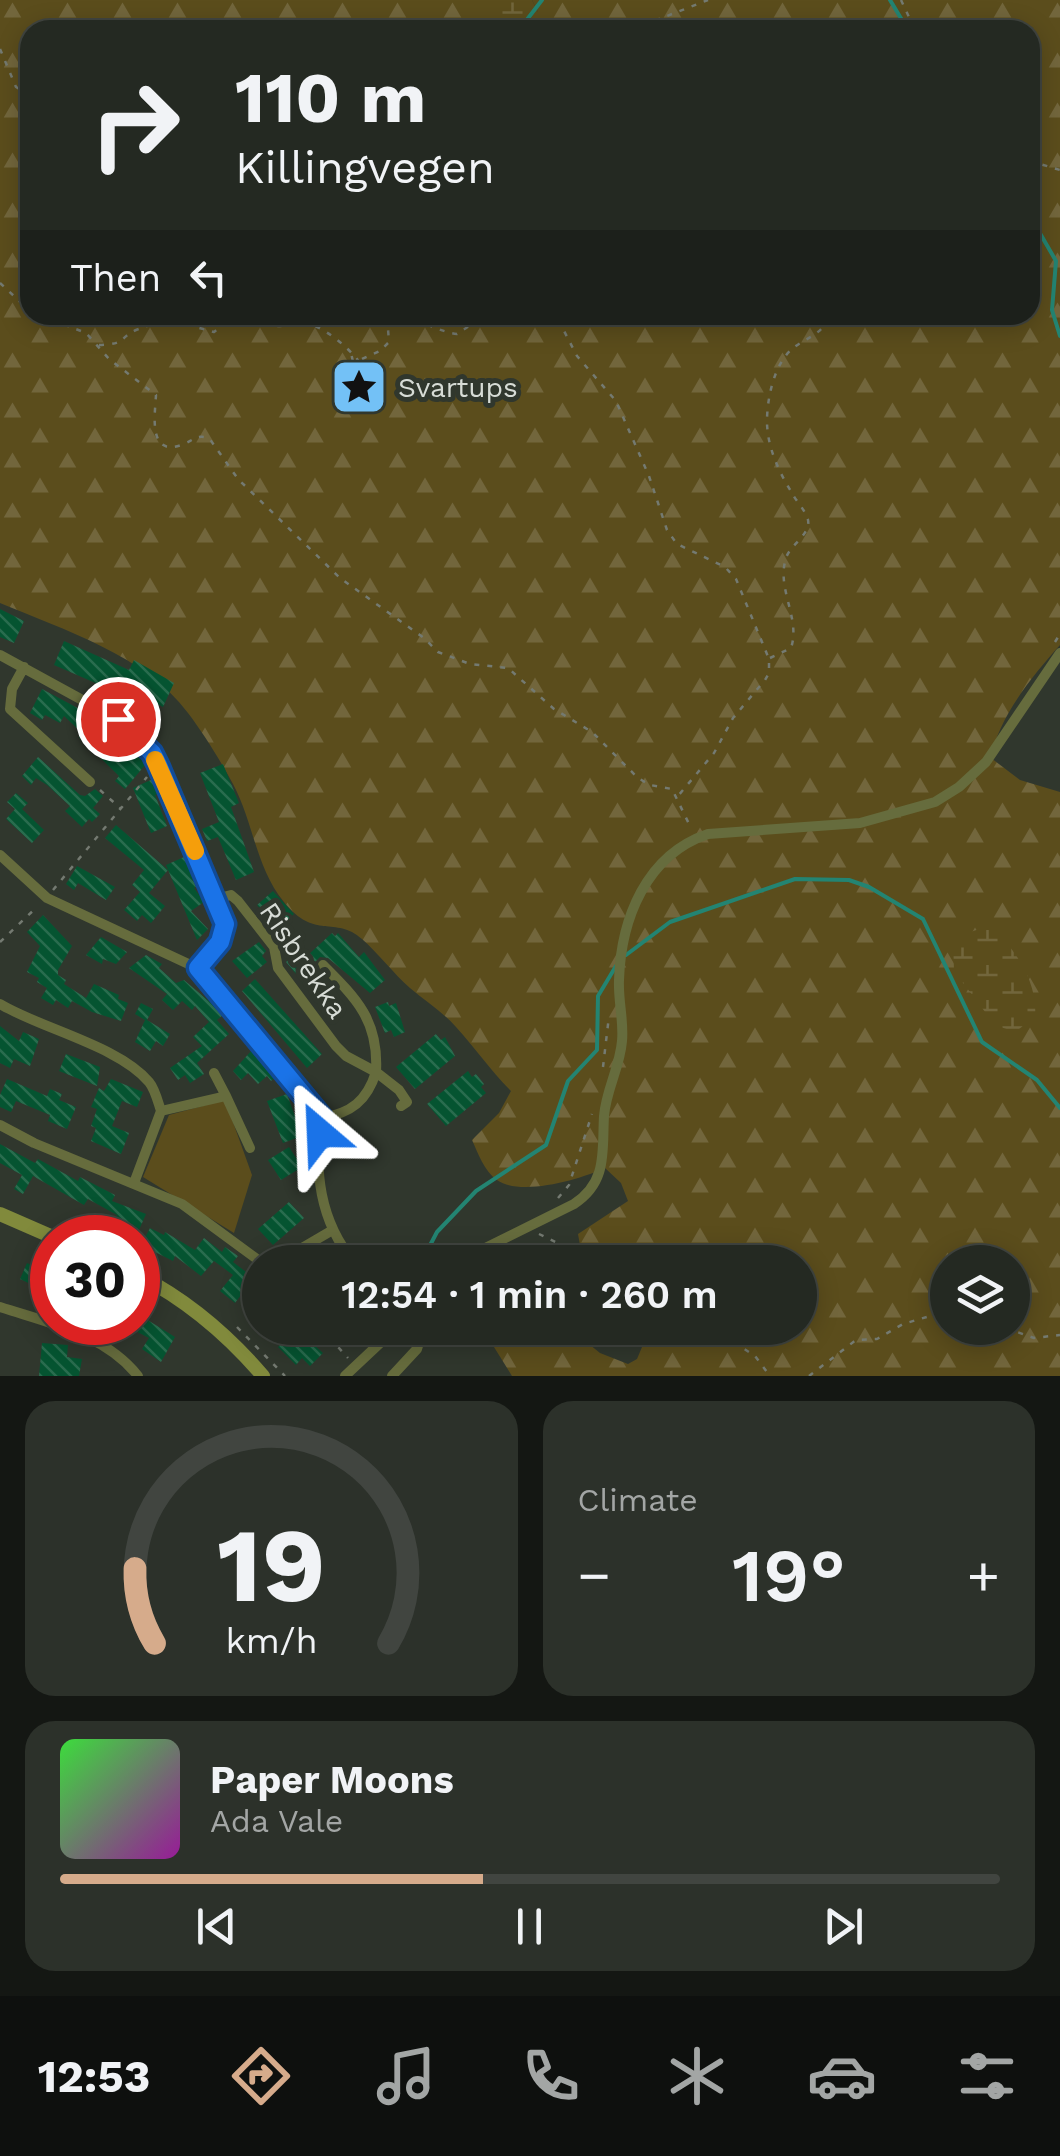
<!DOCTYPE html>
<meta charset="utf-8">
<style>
:root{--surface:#242922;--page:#2c312a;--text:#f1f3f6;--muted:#a3a6a5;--line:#414540;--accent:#d6ab8b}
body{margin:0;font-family:"Work Sans",sans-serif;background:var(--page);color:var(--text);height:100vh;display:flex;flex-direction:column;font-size:38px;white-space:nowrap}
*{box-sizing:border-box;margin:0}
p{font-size:32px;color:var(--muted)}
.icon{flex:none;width:55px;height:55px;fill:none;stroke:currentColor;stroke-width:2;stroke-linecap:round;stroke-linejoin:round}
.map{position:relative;height:1376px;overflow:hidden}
.drawer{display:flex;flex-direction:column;gap:25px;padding:25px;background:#141713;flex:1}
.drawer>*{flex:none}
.banner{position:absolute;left:20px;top:20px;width:1020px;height:305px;border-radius:30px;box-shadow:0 5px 25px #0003,0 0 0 2px var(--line);background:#242922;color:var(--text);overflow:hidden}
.controls{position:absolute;left:930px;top:1245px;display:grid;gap:20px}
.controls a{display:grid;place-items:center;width:100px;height:100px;border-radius:50%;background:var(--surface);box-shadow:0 5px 25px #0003,0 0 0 2px var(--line);font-size:50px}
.speed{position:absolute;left:30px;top:1215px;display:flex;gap:20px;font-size:50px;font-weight:700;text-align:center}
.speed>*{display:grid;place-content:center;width:130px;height:130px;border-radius:50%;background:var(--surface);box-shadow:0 5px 25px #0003,0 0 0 2px var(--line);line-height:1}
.speed .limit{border:15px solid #d22;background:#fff;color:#111}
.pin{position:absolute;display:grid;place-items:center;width:85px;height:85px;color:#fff;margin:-42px;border:5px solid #fff;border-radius:50%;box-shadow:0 2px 10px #0007}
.me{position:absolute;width:110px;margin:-55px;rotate:334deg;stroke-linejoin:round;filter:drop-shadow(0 0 8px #0008)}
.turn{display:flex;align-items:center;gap:35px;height:210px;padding:0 50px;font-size:45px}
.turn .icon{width:130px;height:130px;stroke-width:2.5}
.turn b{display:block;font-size:70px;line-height:85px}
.then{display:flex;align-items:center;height:95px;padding:0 50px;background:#0003;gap:20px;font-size:38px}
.big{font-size:75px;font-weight:600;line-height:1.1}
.drawer .card{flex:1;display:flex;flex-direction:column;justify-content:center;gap:15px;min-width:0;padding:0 35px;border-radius:30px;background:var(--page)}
.drawer .dial{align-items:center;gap:0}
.dial svg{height:260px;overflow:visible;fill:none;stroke:var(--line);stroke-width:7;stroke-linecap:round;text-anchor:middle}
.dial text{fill:var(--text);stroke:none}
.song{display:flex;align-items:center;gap:30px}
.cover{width:120px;height:120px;border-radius:15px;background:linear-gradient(135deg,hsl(120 70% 55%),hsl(300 70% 35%))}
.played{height:10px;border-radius:5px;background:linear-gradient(90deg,var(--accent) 45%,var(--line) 45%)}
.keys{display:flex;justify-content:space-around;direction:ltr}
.heat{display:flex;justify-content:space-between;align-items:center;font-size:55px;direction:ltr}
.drawer .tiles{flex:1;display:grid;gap:25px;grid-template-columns:1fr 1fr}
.card:last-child{grid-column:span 2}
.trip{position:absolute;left:242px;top:1245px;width:575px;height:100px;border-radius:50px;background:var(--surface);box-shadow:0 5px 25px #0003,0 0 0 2px var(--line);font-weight:600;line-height:100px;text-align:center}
.menu{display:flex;height:160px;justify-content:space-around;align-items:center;background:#0e100e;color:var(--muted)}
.menu .icon{width:70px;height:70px}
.menu .selected{color:var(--accent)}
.menu b{font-size:45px;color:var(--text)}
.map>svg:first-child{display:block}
</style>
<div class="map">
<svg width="1060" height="1376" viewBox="0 0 1060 1376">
<defs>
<pattern id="forest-firs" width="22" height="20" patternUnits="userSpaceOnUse" patternTransform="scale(2.5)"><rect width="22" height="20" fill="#5b4d1c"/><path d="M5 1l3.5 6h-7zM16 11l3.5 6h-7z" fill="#72663c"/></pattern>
<pattern id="wetland-marsh" width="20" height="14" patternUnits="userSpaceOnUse" patternTransform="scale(2.5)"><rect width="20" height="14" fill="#5b4d1c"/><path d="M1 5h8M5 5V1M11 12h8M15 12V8" fill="none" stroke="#72663c"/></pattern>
<pattern id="building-back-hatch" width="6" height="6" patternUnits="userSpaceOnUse" patternTransform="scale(2.5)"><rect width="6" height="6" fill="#055431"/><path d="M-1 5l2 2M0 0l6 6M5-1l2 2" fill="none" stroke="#296c4e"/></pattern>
</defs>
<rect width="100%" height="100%" fill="#30372d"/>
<path fill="url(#forest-firs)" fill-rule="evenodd" d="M 0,0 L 474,0 L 474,5 L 538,12 L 532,0 L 1060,0 L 1060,645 C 1033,675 998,718 991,758 L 1020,780 L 1060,792 L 1060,1376 L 512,1376 L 494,1347 L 494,1334 L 502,1328 L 569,1328 L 600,1353 L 628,1364 L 637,1359 L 650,1328 L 800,1328 L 800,1262 L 583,1262 L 578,1234 L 628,1201 L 621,1183 L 605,1168 C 581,1179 521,1197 497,1180 C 484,1171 478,1153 472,1140 L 499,1113 L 511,1091 C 491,1071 475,1048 456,1027 C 443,1012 425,1001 410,988 C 393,973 379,954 362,939 C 335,915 315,941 284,902 C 256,868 253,821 233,784 C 220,760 204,734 188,713 C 145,655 64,630 0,603 ZM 30,30 L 1030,30 L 1030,315 L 30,315 ZM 948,1262 L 1012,1262 L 1012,1328 L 948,1328 Z"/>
<path fill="url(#wetland-marsh)" d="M 474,0 L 532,0 L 538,12 L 523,29 L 495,27 L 474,5 Z
M 991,925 C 1015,950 1038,981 1035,1017 L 1015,1032 L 995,1025 L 954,971 L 953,938 Z"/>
<path fill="#5b4d1c" d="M 225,1100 L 252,1175 L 234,1233 L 143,1177 L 169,1115 Z"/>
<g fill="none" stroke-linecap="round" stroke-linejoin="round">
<path stroke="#238472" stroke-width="4" d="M 890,0 L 908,30
M 519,30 L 542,0
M 1030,216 L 1056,261 L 1052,310 L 1060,336
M 626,955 L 670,922 L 795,879 L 849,880 L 869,887 L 923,919 L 982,1042 L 1037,1080 L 1060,1108
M 426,1253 L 437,1232 L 476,1191 L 546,1145 L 568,1081 L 597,1050 L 598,996 L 616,966"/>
</g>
<path fill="url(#building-back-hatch)" d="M 0,609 L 24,621 L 14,643 L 0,637 Z
M 64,641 L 129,670 L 134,660 L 174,683 L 163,707 L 111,678 L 107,688 L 54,665 Z
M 42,689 L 87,713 L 122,745 L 128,749 L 131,745 L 139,753 L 136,755 L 146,764 L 125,789 L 115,781 L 119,776 L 79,737 L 82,733 L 64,716 L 60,723 L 45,715 L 42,720 L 30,713 Z
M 38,757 L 80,795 L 85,796 L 95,789 L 103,796 L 93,808 L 100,814 L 92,822 L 89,819 L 82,827 L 65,811 L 70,806 L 47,785 L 36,778 L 31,785 L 22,776 Z
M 223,764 L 239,803 L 231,807 L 254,872 L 236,880 L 218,837 L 207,841 L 202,829 L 219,822 L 200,773 Z
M 153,779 L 159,794 L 155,795 L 167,826 L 151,833 L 133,788 Z
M 16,793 L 28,803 L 22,809 L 44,830 L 32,843 L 6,819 L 15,809 L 7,802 Z
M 116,825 L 168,870 L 149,893 L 165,906 L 151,923 L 142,915 L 137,921 L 124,910 L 140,892 L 132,885 L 144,870 L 105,838 Z
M 184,857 L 196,887 L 194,888 L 204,902 L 191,911 L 208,929 L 197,940 L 166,865 Z
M 77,866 L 115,887 L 106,900 L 78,883 L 74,890 L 66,884 Z
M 273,891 L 294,914 L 285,922 L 283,920 L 279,923 L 272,915 L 268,918 L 257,905 Z
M 43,915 L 72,946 L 58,970 L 58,975 L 66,980 L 64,984 L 86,998 L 94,984 L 119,995 L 118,999 L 128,1003 L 121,1021 L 92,1012 L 72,1001 L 68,1008 L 56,1000 L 53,1005 L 41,998 L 47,988 L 37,982 L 39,978 L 27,972 L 40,946 L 27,932 Z
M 332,933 L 335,936 L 338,933 L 359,957 L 364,952 L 385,980 L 370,993 L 328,958 L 320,957 L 315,962 L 315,968 L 331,986 L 327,990 L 331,995 L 321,1004 L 286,962 L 301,949 L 307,956 Z
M 101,937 L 127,952 L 116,964 L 103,959 L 102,964 L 86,955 Z
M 259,942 L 266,951 L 262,956 L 267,962 L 247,978 L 232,961 Z
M 146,955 L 162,964 L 159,968 L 176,983 L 184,980 L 224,1014 L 217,1020 L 229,1034 L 197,1063 L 204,1074 L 190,1083 L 185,1075 L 178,1080 L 170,1068 L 202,1046 L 193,1037 L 209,1022 L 195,1006 L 192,1010 L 182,1001 L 173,1010 L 162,1000 L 167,994 L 129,968 Z
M 255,979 L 322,1054 L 307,1068 L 242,991 Z
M 388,1002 L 389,1006 L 396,1003 L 405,1032 L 394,1037 L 391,1030 L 385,1033 L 375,1007 Z
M 141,1003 L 153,1009 L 147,1020 L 170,1034 L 163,1046 L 156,1041 L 150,1051 L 135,1042 L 145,1020 L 135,1014 Z
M 0,1026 L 19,1041 L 23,1032 L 39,1039 L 30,1066 L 14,1059 L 10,1068 L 0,1063 Z
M 436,1034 L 441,1040 L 445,1037 L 455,1056 L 415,1089 L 396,1067 Z
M 252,1050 L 276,1077 L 271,1081 L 267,1076 L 258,1084 L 248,1073 L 241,1080 L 233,1071 Z
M 66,1054 L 100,1067 L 97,1086 L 59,1071 Z
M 468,1071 L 472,1077 L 476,1074 L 484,1084 L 481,1087 L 486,1093 L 446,1126 L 427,1104 Z
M 7,1079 L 47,1096 L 50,1089 L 62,1094 L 59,1100 L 76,1107 L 67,1129 L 48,1121 L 50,1115 L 16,1101 L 11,1112 L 0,1107 L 0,1095 Z
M 111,1079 L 143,1092 L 137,1107 L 122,1101 L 112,1126 L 129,1133 L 121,1154 L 91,1141 L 96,1128 L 91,1126 L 97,1109 L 91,1107 L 99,1088 L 104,1091 Z
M 287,1094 L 302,1136 L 283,1143 L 267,1101 Z
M 0,1144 L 35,1163 L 38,1159 L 78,1181 L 80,1177 L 115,1195 L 112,1201 L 146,1214 L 139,1230 L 115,1220 L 117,1215 L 88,1199 L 84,1205 L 33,1176 L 23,1194 L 14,1189 L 22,1175 L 0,1163 Z
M 289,1147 L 302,1167 L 281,1180 L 268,1160 Z
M 289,1202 L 304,1218 L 273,1245 L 258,1229 Z
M 150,1228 L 164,1235 L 165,1232 L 195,1250 L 204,1238 L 222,1252 L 225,1247 L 238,1256 L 233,1262 L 254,1278 L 235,1303 L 220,1291 L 233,1275 L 214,1261 L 201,1276 L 175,1256 L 173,1261 L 141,1245 Z
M 27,1263 L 52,1275 L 49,1293 L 20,1279 Z
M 138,1314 L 175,1337 L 161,1362 L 142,1349 L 149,1338 L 118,1322 L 138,1322 Z
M 271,1328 L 295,1328 L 323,1353 L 310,1366 L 302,1358 L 296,1365 L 278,1347 L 284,1341 Z
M 42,1343 L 68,1345 L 67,1357 L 82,1359 L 79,1376 L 39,1376 Z"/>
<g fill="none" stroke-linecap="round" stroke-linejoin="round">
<path stroke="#747a71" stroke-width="2.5" stroke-dasharray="5 8" stroke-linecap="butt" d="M 901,0 L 915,30
M 631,30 L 708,0
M 0,49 L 16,87 L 30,95
M 1030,161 L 1060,170
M 0,283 L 30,311
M 40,315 L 86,333 L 109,359 L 156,395 C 155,415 147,461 186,443 C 196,438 198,435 209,438 L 238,479 L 340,578 L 424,638 L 438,652 L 470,664 L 508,668 L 554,709 L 592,732 L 638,778 L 650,785 L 672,789 L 691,828
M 177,315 L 196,327 L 214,332 L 235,315
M 240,315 C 252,318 266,326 278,326 C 288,326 299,321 309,324 C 329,329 366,361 369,381 L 362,385 L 352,380 L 354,366 L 351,353
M 545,315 L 562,327 L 577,356 L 616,401 L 649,476 L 667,530 L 677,544 L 725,567 L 736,579 L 769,659 L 769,673 L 765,680 L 733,718 L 714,753 L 678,796
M 99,345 C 128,344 118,338 136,330 C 141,328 146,327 151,324 L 151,315
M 362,359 L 380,351 L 389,342 L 388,329 L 392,321 C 417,314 433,331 457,334 L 486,315
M 1055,642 L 1060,634
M 770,658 L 791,648 C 801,618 776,589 786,558 C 790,545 811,534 808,520 C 806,511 796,501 792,493 C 779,472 767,447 767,421 C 767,399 774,365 791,350 C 805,337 823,336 829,315
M 100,790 L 120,808
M 53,890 L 147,777
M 0,942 L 37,907
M 603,1067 L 609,1016
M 558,1198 L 569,1185 L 592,1114
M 539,1234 L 596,1262
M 237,1327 L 285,1376
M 321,1328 L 348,1358
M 712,1328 L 755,1356 L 770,1376
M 1006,1328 L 1034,1338 L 1060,1335
M 809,1376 L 856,1340 L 877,1339 L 903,1324 L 930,1316 L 948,1303"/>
<path stroke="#666c3d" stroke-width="10" d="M 0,655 L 117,719 L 151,753 L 225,924 L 221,942 L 197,968
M 24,667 L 12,689 L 10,709 L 90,782
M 0,855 L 47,898 L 197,968 L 322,1118 C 313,1170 320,1222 354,1262
M 216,899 L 231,895 L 238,901 L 274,947 L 278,968 L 336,1046 L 346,1056 L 376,1072 C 379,1021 357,999 323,965
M 0,1004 C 42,1029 119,1046 149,1082 C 155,1089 158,1102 161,1111 L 134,1183
M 214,1073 L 226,1096
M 161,1111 L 226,1096 L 250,1148
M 322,1118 C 351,1113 367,1101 376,1072 L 399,1090 L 407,1102 L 401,1106
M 0,1125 L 34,1143 L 182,1204 L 261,1262
M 278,1262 L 331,1231
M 457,1262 L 574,1204 C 608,1182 602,1151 604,1116 C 606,1090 620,1067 622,1041 C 624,1021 618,1001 619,980 C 621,919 646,855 708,834 L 860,823 L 935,802 L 959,787 L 986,762 L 1060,653
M 0,1307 C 49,1323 105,1334 138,1376
M 345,1376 L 396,1328
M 392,1376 L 417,1349 L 420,1339 L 414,1328"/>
<path stroke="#818a3c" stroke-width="14" d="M 0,1214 L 55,1238
M 138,1275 C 187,1300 227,1334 263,1376"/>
</g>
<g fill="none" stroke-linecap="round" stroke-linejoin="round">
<g stroke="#114b97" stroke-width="25">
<path id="route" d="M 118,719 L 152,753 L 158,765 L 225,924 L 220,942 L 198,968 L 322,1118 L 320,1133"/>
</g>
<use href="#route" stroke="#1a73e8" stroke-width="18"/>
<path stroke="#f59e0b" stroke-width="18" d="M 155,760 L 195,851"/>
</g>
<defs>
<g id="sight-square" transform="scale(2.875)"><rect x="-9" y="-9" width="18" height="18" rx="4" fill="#73c1f6" stroke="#30372d"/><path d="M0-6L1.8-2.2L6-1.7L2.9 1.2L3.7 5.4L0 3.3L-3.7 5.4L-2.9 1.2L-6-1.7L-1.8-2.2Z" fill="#111"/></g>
</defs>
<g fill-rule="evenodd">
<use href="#sight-square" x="359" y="387"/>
</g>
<g text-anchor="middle" stroke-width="10" stroke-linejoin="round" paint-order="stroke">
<g font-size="28" fill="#d7dcd6" stroke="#30372d" text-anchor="start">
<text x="398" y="397">Svartups</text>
</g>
<g font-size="28" fill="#d7dcd6" stroke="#30372d">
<text transform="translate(304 960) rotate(56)" y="10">Risbrekka</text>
</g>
</g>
</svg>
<div class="controls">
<a><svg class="icon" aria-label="layers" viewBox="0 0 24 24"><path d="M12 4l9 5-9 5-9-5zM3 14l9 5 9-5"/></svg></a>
</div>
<div class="speed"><div class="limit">30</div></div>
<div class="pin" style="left:118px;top:719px;background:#d93025"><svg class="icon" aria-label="arrive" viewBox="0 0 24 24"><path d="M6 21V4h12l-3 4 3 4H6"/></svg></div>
<svg class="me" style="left:320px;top:1133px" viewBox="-20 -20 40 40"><path d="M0-17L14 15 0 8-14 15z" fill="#1a73e8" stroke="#fff" stroke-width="4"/></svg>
<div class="trip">12:54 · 1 min · 260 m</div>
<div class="banner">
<div class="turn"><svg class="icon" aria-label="right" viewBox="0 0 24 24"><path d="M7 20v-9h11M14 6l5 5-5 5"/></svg><div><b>110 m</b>Killingvegen</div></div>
<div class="then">Then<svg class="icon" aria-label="left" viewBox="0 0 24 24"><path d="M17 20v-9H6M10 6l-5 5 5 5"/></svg></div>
</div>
</div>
<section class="drawer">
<div class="tiles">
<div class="card dial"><svg viewBox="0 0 100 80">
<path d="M14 69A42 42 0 1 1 86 69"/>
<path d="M14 69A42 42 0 0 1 8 46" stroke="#d6ab8b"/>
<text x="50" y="56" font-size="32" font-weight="700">19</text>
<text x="50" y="72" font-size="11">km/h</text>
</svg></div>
<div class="card"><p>Climate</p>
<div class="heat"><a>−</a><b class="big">19°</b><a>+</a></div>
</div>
<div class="card">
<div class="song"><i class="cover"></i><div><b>Paper Moons</b><p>Ada Vale</p></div></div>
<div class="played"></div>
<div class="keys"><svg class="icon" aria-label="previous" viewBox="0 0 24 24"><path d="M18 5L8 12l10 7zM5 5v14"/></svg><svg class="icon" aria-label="pause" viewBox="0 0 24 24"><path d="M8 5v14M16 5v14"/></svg><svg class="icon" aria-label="next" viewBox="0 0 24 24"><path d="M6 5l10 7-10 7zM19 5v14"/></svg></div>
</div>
</div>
</section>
<nav class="menu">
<b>12:53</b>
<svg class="icon selected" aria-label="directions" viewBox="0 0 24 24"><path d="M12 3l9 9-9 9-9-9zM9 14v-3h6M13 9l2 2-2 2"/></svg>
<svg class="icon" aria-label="music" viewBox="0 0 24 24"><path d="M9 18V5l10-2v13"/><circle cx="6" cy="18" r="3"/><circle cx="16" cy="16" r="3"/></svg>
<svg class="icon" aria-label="phone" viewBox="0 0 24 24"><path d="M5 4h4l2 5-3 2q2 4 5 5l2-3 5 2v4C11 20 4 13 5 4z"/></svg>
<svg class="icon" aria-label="climate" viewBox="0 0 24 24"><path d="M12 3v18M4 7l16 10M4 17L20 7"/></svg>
<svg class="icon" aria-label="car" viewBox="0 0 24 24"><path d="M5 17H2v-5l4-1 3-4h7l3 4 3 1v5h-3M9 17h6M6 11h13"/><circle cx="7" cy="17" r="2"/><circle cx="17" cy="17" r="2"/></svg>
<svg class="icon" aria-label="filters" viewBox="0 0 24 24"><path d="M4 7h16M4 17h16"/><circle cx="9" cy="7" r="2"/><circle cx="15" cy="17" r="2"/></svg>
</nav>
